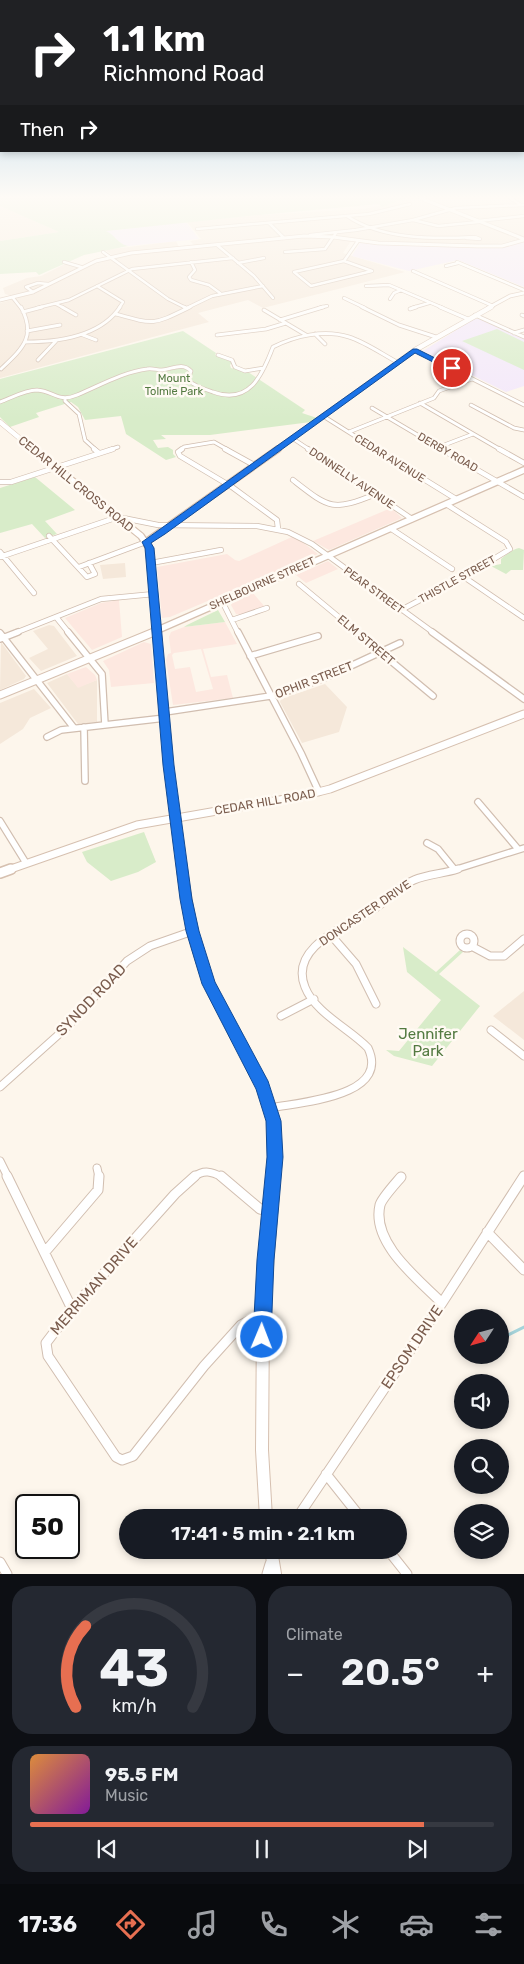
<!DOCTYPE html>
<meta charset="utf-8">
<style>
:root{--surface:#171b24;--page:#242831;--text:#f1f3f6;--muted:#9ea1a6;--line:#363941;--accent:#e76f51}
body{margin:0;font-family:Rubik,sans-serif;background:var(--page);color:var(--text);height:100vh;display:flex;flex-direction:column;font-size:19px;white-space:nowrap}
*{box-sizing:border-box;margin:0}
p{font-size:16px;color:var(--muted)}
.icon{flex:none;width:28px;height:28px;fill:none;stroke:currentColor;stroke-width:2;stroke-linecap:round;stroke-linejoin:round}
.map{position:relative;height:1574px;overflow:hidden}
.panel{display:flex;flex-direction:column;gap:12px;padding:12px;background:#0d0f14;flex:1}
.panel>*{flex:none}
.guide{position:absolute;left:0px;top:0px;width:525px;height:152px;box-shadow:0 2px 8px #0003;background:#202124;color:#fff;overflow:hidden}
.needle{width:32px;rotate:234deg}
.controls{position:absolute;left:454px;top:1309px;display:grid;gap:10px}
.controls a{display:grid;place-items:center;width:55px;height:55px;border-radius:50%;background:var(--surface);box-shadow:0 2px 8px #0003;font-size:25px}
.speed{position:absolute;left:15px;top:1494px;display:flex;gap:10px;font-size:25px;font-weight:700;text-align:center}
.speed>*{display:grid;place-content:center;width:65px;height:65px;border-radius:50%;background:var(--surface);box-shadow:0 2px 8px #0003;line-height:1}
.speed .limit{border:2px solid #111;border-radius:8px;background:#fff;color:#111}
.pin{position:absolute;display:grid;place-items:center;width:42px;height:42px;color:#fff;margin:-21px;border:2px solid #fff;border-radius:50%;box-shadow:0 1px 5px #0007}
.me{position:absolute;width:55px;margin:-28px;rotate:1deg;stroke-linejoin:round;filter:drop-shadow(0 0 4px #0008)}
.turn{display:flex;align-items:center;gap:18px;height:105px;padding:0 20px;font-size:22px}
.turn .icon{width:65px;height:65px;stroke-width:2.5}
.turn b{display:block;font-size:35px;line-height:42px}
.then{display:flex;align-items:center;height:48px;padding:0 20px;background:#0003;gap:10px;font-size:19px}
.big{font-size:38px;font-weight:600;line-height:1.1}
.panel .card{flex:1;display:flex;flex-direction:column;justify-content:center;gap:8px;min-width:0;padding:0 18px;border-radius:20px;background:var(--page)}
.panel .dial{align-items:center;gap:0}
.dial svg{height:130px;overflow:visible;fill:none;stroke:var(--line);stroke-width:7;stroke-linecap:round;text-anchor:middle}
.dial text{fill:var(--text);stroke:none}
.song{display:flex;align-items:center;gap:15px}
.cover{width:60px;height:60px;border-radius:8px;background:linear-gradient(135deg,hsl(30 70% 55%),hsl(290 70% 35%))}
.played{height:5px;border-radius:2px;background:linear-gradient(90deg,var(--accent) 85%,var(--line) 85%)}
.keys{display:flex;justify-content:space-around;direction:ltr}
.heat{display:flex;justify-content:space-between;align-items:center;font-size:28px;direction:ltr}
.panel .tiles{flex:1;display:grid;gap:12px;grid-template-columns:1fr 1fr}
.card:last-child{grid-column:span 2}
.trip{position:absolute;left:119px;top:1509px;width:288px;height:50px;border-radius:25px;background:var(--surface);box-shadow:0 2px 8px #0003;font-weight:600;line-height:50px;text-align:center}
.menu{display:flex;height:80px;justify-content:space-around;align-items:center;background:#090b0e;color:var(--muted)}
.menu .icon{width:35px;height:35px}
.menu .active{color:var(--accent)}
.menu b{font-size:22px;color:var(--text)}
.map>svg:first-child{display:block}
</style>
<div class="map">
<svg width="524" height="1574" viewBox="0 0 524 1574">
<rect width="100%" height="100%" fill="#fdf6ec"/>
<path fill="#f5e8da" d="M 409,198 L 416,198 L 519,239 L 519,240 L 492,245 L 378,242 L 337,236 L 339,233 L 337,231 L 195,246 L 190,241 L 201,239 L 187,222 L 260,215 L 363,209 L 391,204 Z
M 423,198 L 524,198 L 524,237 Z
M 0,206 L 59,232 L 0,241 Z
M 314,237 L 351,241 L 343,253 L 405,272 L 263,308 L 248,300 L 198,313 L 209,322 L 0,378 L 0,303 L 18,298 L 5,294 L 3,288 L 27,278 L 41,276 L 65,264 L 82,268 L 125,255 Z
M 176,241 L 179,247 L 112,255 L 105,250 Z
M 125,563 L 126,577 L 103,579 L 100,565 Z
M 49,625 L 54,626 L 77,656 L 41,671 L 29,658 L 48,649 L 33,631 Z
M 1,642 L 26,676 L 24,679 L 0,690 Z
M 67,674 L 78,687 L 97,680 L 97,722 L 78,724 L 47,683 Z
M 325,684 L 347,707 L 339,732 L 302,743 L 280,702 L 281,699 Z
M 34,689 L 51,708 L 30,718 L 23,729 L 0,744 L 0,703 Z
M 524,991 L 524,1040 L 493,1016 Z"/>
<path fill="#fde8e0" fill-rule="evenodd" d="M 391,508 L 402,518 L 329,550 L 313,541 Z
M 294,536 L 318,554 L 170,617 L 162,618 L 157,567 L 227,554 L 235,560 L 239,561 Z
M 328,561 L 338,569 L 306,583 L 296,575 Z
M 253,593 L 265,607 L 242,615 L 236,614 L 231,605 L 232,603 Z
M 119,600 L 122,637 L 92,650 L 65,618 L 101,603 Z
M 225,622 L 237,644 L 203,649 L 211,677 L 227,675 L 233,698 L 173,705 L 166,660 L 168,654 L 171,653 L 169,637 L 171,632 L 184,627 ZM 201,649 L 213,689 L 196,692 L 190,667 L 175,669 L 172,655 L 174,653 Z
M 144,642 L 151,644 L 154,683 L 111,687 L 109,670 L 103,661 Z
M 86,667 L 95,675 L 97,680 L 78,688 L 67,674 Z"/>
<path fill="#f3e8fa" d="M 186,222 L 199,239 L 128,246 L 123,245 L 106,231 Z
M 524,242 L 524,287 L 458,260 L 409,271 L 352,256 L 360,243 L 482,248 L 504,247 Z
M 474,319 L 479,319 L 524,339 L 524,386 L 506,392 L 423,351 Z"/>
<path fill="#d8ecc9" d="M 0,198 L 407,198 L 382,207 L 379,204 L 249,216 L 106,231 C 114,234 118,244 128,246 L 84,255 L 39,275 L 36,272 L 0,274 L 0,241 L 59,232 L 0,206 Z
M 497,329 L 524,342 L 524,370 L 462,341 Z
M 183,331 L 216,353 L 215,355 L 232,362 L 230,365 L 231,368 L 248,372 L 305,410 L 302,413 L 317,418 L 311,422 L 210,435 L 161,435 L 166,439 L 153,440 L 158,448 L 168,447 L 173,450 L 173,454 L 176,457 L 166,460 L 126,434 L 121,416 L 85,420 L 78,407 L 71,402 L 36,413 L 39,417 L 10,427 L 0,417 L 0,379 Z
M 35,477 L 75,510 L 45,521 L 57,534 L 45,538 L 32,524 L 0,533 L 0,488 Z
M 519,548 L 524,550 L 523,570 L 511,570 L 506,574 L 491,566 L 501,564 L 501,559 C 506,555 513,549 519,548 Z
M 218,610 L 225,622 L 184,627 L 187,625 Z
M 144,832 L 156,862 L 138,872 L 111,881 L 87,862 L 82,852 Z
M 403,947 L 436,972 L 460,950 L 463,952 L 439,974 L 480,1006 L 432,1066 L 394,1056 L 386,1050 L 399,1051 L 441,1000 L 407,972 Z"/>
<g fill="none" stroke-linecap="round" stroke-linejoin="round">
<path stroke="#a5d3da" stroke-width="3" d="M 506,1336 L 524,1327"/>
<g stroke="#d1beb0" stroke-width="4">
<path id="street-far5" d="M 510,198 L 521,205
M 347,216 C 382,240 435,239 475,237 L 480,239 L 466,238
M 413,220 L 438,226 L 479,222
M 478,221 L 524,216
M 269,223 L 284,238
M 197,229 L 369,214 L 410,204
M 310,235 L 356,230 L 413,220 L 456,208 L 524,205
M 217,245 L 254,276 L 273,298
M 103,252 L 168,299 L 186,308
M 285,252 L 325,249 L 336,233
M 344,261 L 372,271 L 311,286 L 294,272 Z
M 344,261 L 358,241
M 64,262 L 81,267
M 191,262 L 195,270 L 189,277 L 191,280 L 209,285 L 220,293
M 457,262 L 524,290
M 238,263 L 264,258
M 446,266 L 458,263
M 413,271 L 493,306
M 97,286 L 123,302 L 119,308
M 366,286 L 389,285 L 443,308
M 33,292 L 26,287 L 38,283 L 48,284
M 13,298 L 21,308
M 344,298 L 365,308
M 390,299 L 394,293 L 401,290
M 56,304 L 64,308
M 37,308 L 69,300 L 132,269 L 233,258
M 187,308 L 212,296 L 263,286
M 319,308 L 327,306
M 412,308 L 429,303"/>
</g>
<g stroke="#d1beb0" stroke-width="4.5">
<path id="street-far4" d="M 62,307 L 76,315
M 184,307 L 186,308
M 362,307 L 399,325 L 436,337
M 440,307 L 468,319
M 410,309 L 416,307
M 264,310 L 306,335
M 23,312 L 42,307
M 116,314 C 155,325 153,325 190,307
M 475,315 L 524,337
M 522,315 L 524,316
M 280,320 L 323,307
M 27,331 L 60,325
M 514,333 L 524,330
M 315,334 L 325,344
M 83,335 L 96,340
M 217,335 L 266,329 L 286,323
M 25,342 C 58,342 100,337 120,307
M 415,350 L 524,405
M 218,355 L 232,360 L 235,367 L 245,371 L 264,368
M 38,360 L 56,341
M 1,369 C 22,349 37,337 21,307
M 65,398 L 65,401 L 79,414 L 85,440 L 96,450
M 0,402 C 11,398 25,390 37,390 C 54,391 58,403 77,395 C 99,386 123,372 147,369 C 152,368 157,370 162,370 C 173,369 182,362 191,371 L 188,380 C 194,386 204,389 213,392 C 249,405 262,376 273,347 C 295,336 324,329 349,337 C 365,342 382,354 397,362
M 420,403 L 501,450
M 471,405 L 514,428 L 524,430
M 372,408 L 443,450
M 323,416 L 377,450
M 349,432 L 434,398 L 439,391 L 472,379
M 292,438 L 310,450
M 439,447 L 473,434
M 109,450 L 118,447
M 181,450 L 184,447 L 214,442 L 228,450"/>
</g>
<g stroke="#d1beb0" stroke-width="6">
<path id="street-far3" d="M 94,449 L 99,453
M 182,449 L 178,452 L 180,456 L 232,487 L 277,520 L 278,529
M 225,449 L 254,465
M 308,449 L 412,519
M 375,449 L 456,499
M 441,449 L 524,497
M 499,449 L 524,463
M 293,480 C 329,508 332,512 376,494
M 0,482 L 11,482 L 113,449
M 390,528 L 452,569
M 49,536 L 87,577 L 95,574 L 89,563
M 0,552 L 34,593
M 0,557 L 118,517 L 158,525 L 257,526 L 288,532 L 312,544 L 434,633
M 151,563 L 221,550
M 79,567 L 146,542
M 464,577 L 524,618
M 299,584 L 358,633
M 222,601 L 238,633
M 401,610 L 464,577 L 510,549 L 506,542 L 446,504
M 56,617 L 69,633
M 232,620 L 267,608
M 15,633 L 101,599 L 154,594"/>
</g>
<g stroke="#d1beb0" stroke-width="8">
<path id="street-far2" d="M 68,632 L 102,674 L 105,725
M 238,632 L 301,753 L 319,792
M 356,632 L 433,696
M 432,632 L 524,699
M 0,633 L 74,728
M 0,639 L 18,632
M 250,656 L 318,636
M 165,712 L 277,695 L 327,677 L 400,643
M 84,727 L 85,781
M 47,737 L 61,730 L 165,718
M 478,802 L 518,849
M 0,821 L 26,863
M 427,843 L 438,849 L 455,870
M 454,870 L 524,848"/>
</g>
<g stroke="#d1beb0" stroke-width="9">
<path id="street-far1" d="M460 941a7 7 0 1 1 14 0a7 7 0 1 1-14 0Z
M 330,934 L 356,964 L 376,1004
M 473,947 L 490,956 L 504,956 L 524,939
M 281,1016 L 314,999
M 491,1030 L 524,1056
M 0,1087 L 67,1027 L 127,961 L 150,946 L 193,931
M 271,1108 C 300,1102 391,1097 368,1048 C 350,1029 315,1013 305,987 C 288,945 351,925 377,907 C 390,899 399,886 414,880 C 428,874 443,874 458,869
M 0,1161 L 8,1177
M 97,1168 L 99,1177
M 194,1177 C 204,1169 212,1172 222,1177"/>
</g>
<g stroke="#d1beb0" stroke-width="11">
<path id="street" d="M 7,1176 L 72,1309
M 195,1176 L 175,1194 L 72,1309 L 46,1343 L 48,1356 L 116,1457 L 122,1460 L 133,1456 L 204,1366 L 241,1325 L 252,1319 L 263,1319
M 221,1176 L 260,1209 L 270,1211
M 401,1177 C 396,1183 382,1198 380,1205 C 371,1243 418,1279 442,1303
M 487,1232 L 524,1270
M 45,1252 L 98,1190 L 99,1176
M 326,1474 L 361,1518
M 297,1518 L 442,1303 L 524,1176
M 388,1550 L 407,1574
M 0,1562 L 7,1574
M 267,1574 L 270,1564"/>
</g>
<g stroke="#d6c0b0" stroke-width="4.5">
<path id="secondary-far5" d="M 420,198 L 524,239
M 0,300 L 33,292 L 96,261 L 131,253 L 304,236 L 333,237 L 378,243 L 477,246 L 502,246 L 524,240
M 488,308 L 510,296 L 524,293"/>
</g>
<g stroke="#d6c0b0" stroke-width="5.5">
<path id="secondary-far4" d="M 0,422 L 34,450
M 276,450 L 415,350 L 491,307"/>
</g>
<g stroke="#d6c0b0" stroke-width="8">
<path id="secondary-far3" d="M 33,449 L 141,536 L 149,548 L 157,633
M 146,542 L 278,449
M 151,633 L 524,470"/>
</g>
<g stroke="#d6c0b0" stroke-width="9">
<path id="secondary-far2" d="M 157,632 L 169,765 L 182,870
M 0,695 L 154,632
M 8,870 L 137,825 L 302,796 L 330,789 L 524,714"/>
</g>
<g stroke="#d6c0b0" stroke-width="12">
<path id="secondary-far1" d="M 182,869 C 187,907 194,947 209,983 C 228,1029 263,1071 273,1120 C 276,1139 275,1159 273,1177
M 0,873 L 11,869"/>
</g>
<g stroke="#d6c0b0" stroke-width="14">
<path id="secondary" d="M 266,1518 L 262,1450 L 263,1319 L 274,1176
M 271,1550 L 275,1574"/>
</g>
<use href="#street-far5" stroke="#fff" stroke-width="2.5"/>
<use href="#street-far4" stroke="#fff" stroke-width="3"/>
<use href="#street-far3" stroke="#fff" stroke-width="4.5"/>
<use href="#street-far2" stroke="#fff" stroke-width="5.5"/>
<use href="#street-far1" stroke="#fff" stroke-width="7"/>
<use href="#street" stroke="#fff" stroke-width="9"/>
<use href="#secondary-far5" stroke="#fff" stroke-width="3"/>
<use href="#secondary-far4" stroke="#fff" stroke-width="4.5"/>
<use href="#secondary-far3" stroke="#fff" stroke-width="5.5"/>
<use href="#secondary-far2" stroke="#fff" stroke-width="7"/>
<use href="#secondary-far1" stroke="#fff" stroke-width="9"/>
<use href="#secondary" stroke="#fff" stroke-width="12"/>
</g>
<linearGradient id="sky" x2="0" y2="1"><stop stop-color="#97c7e8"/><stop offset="0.47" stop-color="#fefbf6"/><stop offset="1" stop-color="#fefbf6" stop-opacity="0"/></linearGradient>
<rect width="524" height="419" fill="url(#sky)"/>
<path fill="#1a73e8" stroke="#114b97" d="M 413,349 L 417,349 L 455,368 L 449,370 L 415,353 L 165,534 L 151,543 L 154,548 L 174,765 L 192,899 L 199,931 L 215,982 L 268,1081 L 281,1121 L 283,1157 L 274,1260 L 271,1337 L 269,1343 L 262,1346 L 256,1343 L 253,1337 L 257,1260 L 267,1157 L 266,1121 L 256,1089 L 202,984 L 186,931 L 180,899 L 163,765 L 145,548 L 142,542 Z"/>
<g text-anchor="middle" stroke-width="5" stroke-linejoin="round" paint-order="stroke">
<g font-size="11" fill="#537a41" stroke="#fffaf3">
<text x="174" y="382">Mount<tspan x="174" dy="13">Tolmie Park</tspan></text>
</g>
<g font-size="11" fill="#7a5c4d" stroke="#fffaf3">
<text transform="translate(448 452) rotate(30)" y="4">DERBY ROAD</text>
<text transform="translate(390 458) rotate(32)" y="4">CEDAR AVENUE</text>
<text transform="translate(352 478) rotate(34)" y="4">DONNELLY AVENUE</text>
<text transform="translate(457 579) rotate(-29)" y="4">THISTLE STREET</text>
<text transform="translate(262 583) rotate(-24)" y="4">SHELBOURNE STREET</text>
<text transform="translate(374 590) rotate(36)" y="4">PEAR STREET</text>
</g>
<g font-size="12" fill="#7a5c4d" stroke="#fffaf3">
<text transform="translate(76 484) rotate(39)" y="4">CEDAR HILL CROSS ROAD</text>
<text transform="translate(366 640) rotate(40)" y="4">ELM STREET</text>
<text transform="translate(314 680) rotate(-21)" y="4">OPHIR STREET</text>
<text transform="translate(265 802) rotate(-10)" y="4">CEDAR HILL ROAD</text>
<text transform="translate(365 913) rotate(-34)" y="4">DONCASTER DRIVE</text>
</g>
<g font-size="15" fill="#7a5c4d" stroke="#fffaf3">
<text transform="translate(91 1000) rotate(-46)" y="5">SYNOD ROAD</text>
<text transform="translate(94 1286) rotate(-49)" y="5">MERRIMAN DRIVE</text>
<text transform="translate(412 1347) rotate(-56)" y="5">EPSOM DRIVE</text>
</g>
<g font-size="15" fill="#537a41" stroke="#fffaf3">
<text x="428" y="1039">Jennifer<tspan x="428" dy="17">Park</tspan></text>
</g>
</g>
</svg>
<div class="controls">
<a><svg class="needle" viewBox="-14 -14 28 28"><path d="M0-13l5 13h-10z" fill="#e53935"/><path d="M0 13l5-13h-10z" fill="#9ea1a6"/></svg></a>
<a><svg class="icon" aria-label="sound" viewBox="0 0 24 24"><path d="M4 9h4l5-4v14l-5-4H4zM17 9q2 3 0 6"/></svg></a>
<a><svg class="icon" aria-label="search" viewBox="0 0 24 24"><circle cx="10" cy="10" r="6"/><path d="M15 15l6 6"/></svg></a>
<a><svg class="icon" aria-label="layers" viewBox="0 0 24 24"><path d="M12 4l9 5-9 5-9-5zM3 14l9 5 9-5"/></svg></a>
</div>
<div class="speed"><div class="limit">50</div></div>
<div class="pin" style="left:452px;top:368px;background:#d93025"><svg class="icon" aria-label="arrive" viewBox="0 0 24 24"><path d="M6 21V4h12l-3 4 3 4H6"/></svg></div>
<svg class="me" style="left:262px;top:1337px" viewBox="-20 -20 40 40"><circle r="17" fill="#1a73e8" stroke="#fff" stroke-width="3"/><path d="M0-11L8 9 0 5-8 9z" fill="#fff"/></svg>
<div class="trip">17:41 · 5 min · 2.1 km</div>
<div class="guide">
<div class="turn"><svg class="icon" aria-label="right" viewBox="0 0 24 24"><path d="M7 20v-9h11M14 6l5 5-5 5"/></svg><div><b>1.1 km</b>Richmond Road</div></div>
<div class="then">Then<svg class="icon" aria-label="right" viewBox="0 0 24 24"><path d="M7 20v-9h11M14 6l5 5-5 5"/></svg></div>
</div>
</div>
<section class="panel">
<div class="tiles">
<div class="card dial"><svg viewBox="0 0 100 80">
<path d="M14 69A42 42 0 1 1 86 69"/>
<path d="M14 69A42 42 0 0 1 20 19" stroke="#e76f51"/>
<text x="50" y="56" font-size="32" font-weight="700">43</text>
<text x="50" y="72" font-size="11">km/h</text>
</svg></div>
<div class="card"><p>Climate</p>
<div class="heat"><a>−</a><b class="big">20.5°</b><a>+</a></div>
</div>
<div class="card">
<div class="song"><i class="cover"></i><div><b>95.5 FM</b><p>Music</p></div></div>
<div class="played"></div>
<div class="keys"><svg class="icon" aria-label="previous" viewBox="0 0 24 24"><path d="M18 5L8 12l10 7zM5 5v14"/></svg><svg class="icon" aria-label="pause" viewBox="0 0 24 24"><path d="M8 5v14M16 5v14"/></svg><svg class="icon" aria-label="next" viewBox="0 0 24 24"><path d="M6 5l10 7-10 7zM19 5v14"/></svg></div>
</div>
</div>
</section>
<nav class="menu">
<b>17:36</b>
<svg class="icon active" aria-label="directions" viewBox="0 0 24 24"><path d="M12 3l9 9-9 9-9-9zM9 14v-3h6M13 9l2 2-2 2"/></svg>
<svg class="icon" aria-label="music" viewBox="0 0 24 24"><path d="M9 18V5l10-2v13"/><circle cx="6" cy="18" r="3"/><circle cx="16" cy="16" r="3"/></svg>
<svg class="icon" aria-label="phone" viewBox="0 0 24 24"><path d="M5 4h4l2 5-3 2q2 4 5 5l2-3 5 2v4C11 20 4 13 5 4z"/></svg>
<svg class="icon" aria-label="climate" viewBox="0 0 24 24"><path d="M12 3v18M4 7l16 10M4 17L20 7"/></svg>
<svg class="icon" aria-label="car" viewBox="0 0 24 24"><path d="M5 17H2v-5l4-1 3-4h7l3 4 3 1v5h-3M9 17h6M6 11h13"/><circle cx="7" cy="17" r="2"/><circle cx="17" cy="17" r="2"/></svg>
<svg class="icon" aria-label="filters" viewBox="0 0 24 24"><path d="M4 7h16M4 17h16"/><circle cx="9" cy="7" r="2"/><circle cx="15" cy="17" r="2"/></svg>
</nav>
